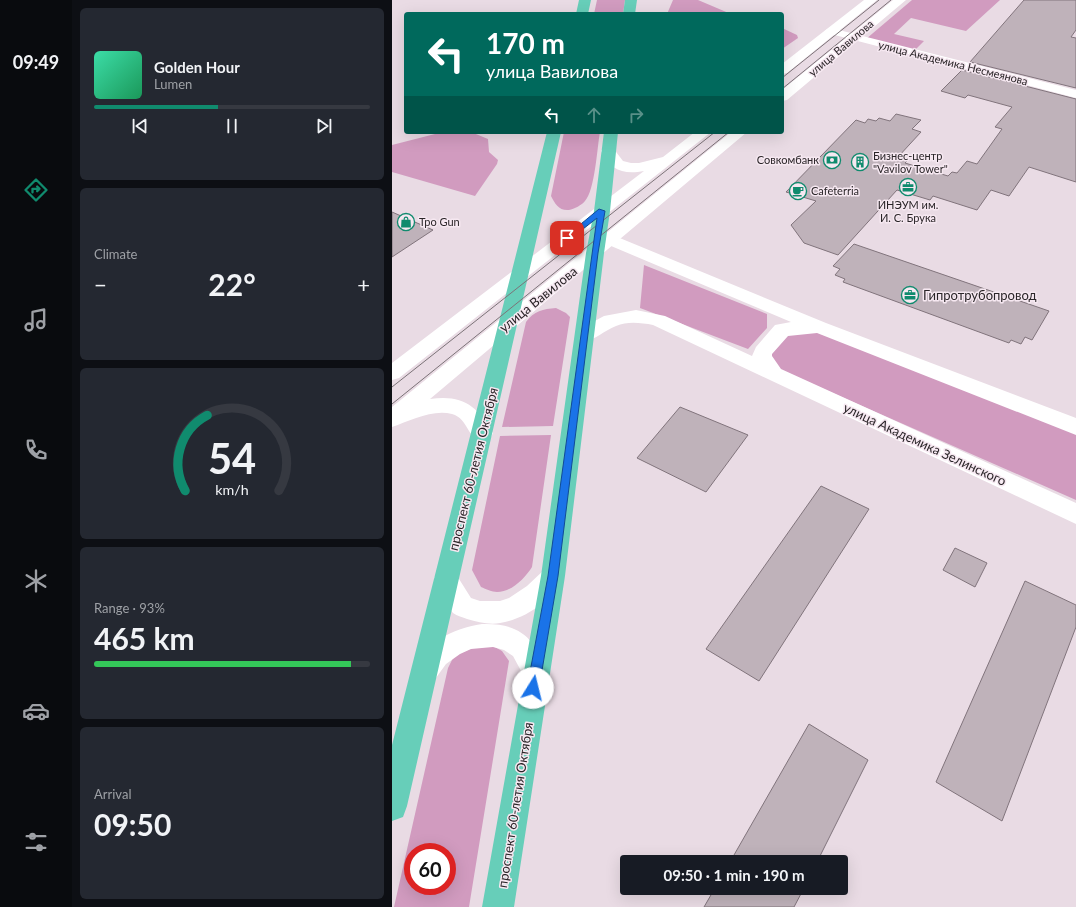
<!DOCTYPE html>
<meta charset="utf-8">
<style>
:root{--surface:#171b24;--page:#242831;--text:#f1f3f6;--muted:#9ea1a6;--line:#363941;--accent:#108b6e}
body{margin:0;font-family:Lato,sans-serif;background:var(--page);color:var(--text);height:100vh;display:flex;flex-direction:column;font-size:15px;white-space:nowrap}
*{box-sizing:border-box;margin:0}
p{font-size:13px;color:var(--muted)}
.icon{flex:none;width:22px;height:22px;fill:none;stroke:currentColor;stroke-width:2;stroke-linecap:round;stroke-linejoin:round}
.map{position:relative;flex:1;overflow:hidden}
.sheet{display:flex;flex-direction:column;gap:8px;padding:8px;background:#0d0f14;width:320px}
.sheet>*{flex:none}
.banner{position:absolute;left:12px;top:12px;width:380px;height:122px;border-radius:4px;box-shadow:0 4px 16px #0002;background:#00695c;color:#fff;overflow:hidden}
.speed{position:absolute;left:12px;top:843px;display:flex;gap:8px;font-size:20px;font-weight:700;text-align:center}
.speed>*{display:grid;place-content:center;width:52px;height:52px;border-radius:50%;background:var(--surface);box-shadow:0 4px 16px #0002;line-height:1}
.speed .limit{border:6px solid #d22;background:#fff;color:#111}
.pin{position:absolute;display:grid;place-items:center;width:34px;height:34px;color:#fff;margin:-17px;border-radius:8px;box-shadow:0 2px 6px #0006}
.me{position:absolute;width:44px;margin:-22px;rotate:9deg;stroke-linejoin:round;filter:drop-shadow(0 0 3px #0008)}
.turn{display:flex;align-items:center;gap:14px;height:84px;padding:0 16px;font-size:18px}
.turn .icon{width:52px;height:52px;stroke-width:2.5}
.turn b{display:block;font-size:28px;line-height:34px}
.lanes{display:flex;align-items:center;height:38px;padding:0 16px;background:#0003;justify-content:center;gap:20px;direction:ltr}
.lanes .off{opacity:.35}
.big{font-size:30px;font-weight:700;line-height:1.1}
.sheet .widget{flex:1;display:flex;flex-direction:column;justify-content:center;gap:6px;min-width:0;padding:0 14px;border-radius:6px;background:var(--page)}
.sheet .dial{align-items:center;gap:0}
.dial svg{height:104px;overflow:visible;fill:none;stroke:var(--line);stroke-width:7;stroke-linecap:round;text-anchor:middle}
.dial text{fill:var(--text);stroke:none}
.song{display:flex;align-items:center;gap:12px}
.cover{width:48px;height:48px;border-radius:6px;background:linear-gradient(135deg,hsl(160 70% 55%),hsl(150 70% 35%))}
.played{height:4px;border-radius:2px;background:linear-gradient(90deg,var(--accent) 45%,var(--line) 45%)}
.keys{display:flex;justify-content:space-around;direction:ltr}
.heat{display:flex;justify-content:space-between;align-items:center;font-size:22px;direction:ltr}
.charge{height:6px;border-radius:3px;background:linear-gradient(90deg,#34c759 93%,var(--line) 0)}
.trip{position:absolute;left:228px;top:855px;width:228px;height:40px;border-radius:4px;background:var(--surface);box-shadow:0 4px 16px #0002;font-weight:700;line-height:40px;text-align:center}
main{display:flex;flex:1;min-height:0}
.dock{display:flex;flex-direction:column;width:72px;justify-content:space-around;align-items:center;background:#090b0e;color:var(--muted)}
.dock .icon{width:28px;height:28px}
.dock .active{color:var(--accent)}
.dock b{font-size:18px;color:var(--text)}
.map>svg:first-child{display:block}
</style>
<main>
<nav class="dock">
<b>09:49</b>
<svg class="icon active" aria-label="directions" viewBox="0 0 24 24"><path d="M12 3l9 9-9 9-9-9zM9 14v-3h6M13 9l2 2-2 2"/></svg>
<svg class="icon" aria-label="music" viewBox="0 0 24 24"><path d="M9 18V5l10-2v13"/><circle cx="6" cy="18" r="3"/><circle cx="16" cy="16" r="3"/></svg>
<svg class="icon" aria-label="phone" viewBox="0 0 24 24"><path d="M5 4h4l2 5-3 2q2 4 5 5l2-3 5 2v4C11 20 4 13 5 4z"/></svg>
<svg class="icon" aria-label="climate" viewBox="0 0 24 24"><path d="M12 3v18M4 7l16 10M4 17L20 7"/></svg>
<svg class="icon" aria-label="car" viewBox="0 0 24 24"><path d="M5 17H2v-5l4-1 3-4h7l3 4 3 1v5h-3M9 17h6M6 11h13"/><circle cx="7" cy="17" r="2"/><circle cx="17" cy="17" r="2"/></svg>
<svg class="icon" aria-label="filters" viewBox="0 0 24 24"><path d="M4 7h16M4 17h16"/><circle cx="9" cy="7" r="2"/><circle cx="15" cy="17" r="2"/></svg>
</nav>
<section class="sheet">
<div class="widget">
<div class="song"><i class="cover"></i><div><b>Golden Hour</b><p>Lumen</p></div></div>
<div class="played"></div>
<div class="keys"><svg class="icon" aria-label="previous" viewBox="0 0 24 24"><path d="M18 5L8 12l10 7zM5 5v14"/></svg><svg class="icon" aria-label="pause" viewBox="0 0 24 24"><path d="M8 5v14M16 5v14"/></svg><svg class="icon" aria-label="next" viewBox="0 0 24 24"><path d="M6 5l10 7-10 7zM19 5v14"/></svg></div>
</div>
<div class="widget"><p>Climate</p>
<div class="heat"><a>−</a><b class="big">22°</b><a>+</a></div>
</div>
<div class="widget dial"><svg viewBox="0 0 100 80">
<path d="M14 69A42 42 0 1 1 86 69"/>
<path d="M14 69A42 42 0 0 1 31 11" stroke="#108b6e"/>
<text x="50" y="56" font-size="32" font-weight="700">54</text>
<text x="50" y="72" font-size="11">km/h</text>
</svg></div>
<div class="widget"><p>Range · 93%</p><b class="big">465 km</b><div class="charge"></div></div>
<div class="widget"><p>Arrival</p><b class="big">09:50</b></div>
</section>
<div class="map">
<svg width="684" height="907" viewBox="0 0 684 907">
<rect width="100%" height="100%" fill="#e9dbe4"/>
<path fill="#d19bbf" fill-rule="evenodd" d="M 205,0 L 233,0 L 231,14 L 202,14 Z
M 281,0 L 306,0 L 339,14 L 275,14 Z
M 520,0 L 608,0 L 574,31 L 519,18 L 502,34 L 532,41 L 522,51 L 474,39 Z
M 390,28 L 405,35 L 406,38 L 390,49 Z
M 62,132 L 79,132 L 96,139 L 97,152 L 106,160 L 105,164 L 83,196 L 0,172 L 0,145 L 43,134 Z
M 172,132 L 208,132 C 205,148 203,190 193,201 C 190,205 182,209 177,210 C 167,211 163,204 159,196 Z
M 252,265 L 375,314 L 375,328 L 356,349 L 248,308 Z
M 164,308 L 174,313 L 178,317 L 161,426 L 110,427 L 134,322 C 142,311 151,309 164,308 Z
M 399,331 L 426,331 L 684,434 L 684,500 L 386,369 L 377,357 Z
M 159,435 L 140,567 C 133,578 120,592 105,592 C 100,592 94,589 89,587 L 80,570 L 108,436 Z
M 94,642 L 110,651 L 117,661 L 77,907 L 2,907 L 56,668 L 62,656 ZM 21,852 L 55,852 L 55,886 L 21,886 Z"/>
<path fill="#bfb2ba" stroke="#81747c" d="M 632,0 L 684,0 L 684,30 L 679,37 L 684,38 L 684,88 L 578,62 Z
M 570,70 L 684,99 L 684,182 L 637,167 L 617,196 L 599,190 L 585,210 L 541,196 L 538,200 L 505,190 L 446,255 L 412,243 L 399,225 L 424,201 L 394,192 L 464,120 L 473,123 L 476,119 L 484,121 L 487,118 L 498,121 L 504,114 L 529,120 L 520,129 L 529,132 L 506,157 L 516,160 L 513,163 L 556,176 L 560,172 L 565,173 L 575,161 L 585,164 L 610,129 L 603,127 L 620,107 L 576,95 L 573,98 L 549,91 Z
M 0,212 L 41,230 L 0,257 Z
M 462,244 L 657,311 L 640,340 L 633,337 L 629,344 L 619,340 L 617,343 L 451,282 L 453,279 L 443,275 L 448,269 L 441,266 Z
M 288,407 L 356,435 L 314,492 L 245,458 Z
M 429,486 L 477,509 L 367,681 L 314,649 Z
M 563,548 L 595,563 L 583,587 L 551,570 Z
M 633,581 L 684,605 L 684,627 L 610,821 L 544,782 Z
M 417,724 L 476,760 L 425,862 L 338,862 Z
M 323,888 L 412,888 L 402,907 L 312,907 Z"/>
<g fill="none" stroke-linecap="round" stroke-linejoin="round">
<path fill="#fff" fill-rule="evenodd" d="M 439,28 L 684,90 L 684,98 L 435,33 L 433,31 L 435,29 Z
M 161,566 L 169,569 L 173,576 C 162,599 134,619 108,623 C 97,625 86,622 75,619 C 71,617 65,616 61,613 C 53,604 47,589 42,578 L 46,571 L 54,567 L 62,571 L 79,598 L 88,601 L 108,601 L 117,598 L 135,586 L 153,569 Z
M 90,624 C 130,623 142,639 157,673 L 153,682 L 144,686 L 135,682 L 121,656 L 112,650 L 101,647 L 79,649 L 68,654 L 54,664 L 41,682 L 32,686 L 23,682 L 19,673 C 32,643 59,629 90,624 Z"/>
<path fill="#fff" fill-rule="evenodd" d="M 218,234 L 434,323 L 684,418 L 684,435 L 425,333 L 396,336 L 380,354 L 380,356 L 389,369 L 684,503 L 684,524 L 261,325 C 249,323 236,321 224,326 C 210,331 201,344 186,340 L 183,335 L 186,330 L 212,316 L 244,310 L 273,316 L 360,356 L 364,347 L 383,325 L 399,322 L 212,243 L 210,239 L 212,235 Z"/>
<path fill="#fff" fill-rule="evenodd" d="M 472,0 L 485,0 L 395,73 L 390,74 L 390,64 Z
M 501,0 L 514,0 L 395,100 L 390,101 L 390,90 Z
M 303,132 L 319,132 L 7,378 L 0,380 L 0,363 L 252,171 C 231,175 218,170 209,151 L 211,148 L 216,147 L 221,148 L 231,161 L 239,163 L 247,163 L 271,157 Z
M 339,132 L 355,132 L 38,399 C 70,394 86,406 101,433 L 98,439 C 74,446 79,419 60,414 C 40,409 18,421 0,427 L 0,407 Z"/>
<path fill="#67ceb9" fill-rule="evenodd" d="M 187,0 L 199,0 L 196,14 L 184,14 Z
M 233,0 L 245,0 L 243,14 L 231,14 Z
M 155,132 L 169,132 L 15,806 L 11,817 L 0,821 L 0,745 Z
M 212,132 L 226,132 L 218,211 L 212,253 L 173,576 L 122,907 L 90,907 L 149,576 L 194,253 L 202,211 Z"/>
<path stroke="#7c7378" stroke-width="1" d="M 390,78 L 487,0
M 390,89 L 499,0
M 0,387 L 323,132
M 0,404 L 337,132"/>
</g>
<path fill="#1a73e8" stroke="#114b97" d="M 207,209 L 213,211 L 206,253 L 166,576 L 147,688 L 145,692 L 141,694 L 137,692 L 135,688 L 156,576 L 205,218 L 177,240 L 172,238 Z"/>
<defs>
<g id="bank-ring" transform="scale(0.9)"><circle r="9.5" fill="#f6e8f1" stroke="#108b6e" stroke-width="1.5"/><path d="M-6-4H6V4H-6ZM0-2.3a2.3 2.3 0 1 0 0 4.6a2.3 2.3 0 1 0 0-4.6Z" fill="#108b6e"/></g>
<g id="building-ring" transform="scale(0.9)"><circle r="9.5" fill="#f6e8f1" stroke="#108b6e" stroke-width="1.5"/><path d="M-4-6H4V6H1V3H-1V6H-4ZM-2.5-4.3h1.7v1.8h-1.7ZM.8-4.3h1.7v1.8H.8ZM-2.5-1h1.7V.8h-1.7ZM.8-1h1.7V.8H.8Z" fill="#108b6e"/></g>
<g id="office-ring" transform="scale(0.9)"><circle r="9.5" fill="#f6e8f1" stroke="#108b6e" stroke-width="1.5"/><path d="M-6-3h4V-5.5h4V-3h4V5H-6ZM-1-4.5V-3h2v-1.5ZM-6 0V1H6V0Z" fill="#108b6e"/></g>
<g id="cafe-ring" transform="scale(0.9)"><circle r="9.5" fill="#f6e8f1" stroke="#108b6e" stroke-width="1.5"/><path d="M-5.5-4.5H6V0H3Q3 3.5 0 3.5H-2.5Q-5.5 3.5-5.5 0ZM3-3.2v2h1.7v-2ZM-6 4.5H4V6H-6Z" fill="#108b6e"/></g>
<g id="shop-ring" transform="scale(0.9)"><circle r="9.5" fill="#f6e8f1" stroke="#108b6e" stroke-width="1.5"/><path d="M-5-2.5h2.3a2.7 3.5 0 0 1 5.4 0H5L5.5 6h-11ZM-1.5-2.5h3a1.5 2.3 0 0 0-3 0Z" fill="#108b6e"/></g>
</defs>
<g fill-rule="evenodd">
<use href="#bank-ring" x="440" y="160"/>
<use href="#building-ring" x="468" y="162"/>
<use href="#office-ring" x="516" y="187"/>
<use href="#cafe-ring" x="406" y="191"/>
<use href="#shop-ring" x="14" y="222"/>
<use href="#office-ring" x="518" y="295"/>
</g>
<g text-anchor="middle" stroke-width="3" stroke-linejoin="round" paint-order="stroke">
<g font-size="11" fill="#2a2528" stroke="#f6e8f1">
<text transform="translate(449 48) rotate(-40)" y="4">улица Вавилова</text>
<text transform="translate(561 63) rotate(14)" y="4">улица Академика Несмеянова</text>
</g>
<g font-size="11" fill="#2a2528" stroke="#f6e8f1" text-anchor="start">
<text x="481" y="160">Бизнес-центр<tspan x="481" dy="13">"Vavilov Tower"</tspan></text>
<text x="427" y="164" text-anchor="end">Совкомбанк</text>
<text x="419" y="195">Cafeterria</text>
<text x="516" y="209" text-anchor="middle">ИНЭУМ им.<tspan x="516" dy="13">И. С. Брука</tspan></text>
<text x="27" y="226">Tpo Gun</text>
</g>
<g font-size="13" fill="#2a2528" stroke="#f6e8f1" text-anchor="start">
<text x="531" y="300">Гипротрубопровод</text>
</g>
<g font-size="13" fill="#2a2528" stroke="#f6e8f1">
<text transform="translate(146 299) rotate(-39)" y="5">улица Вавилова</text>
<text transform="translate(533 444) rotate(25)" y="5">улица Академика Зелинского</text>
<text transform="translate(81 469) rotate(-76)" y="5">проспект 60-летия Октября</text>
<text transform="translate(123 805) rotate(-81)" y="5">проспект 60-летия Октября</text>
</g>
</g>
</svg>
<div class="speed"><div class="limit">60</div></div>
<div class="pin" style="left:175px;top:238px;background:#d93025"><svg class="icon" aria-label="arrive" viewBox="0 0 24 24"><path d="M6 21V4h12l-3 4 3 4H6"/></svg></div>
<svg class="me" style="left:141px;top:688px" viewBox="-20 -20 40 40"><circle r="19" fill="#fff"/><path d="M0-13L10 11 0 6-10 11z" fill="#1a73e8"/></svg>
<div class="trip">09:50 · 1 min · 190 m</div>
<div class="banner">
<div class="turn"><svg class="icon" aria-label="left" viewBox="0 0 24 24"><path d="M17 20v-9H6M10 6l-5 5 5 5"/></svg><div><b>170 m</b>улица Вавилова</div></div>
<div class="lanes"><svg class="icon" aria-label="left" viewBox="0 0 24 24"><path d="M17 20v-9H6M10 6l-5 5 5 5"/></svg><svg class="icon off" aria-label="ahead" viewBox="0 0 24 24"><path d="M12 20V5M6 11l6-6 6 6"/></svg><svg class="icon off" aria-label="right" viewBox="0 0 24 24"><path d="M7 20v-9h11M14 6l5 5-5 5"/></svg></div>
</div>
</div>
</main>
